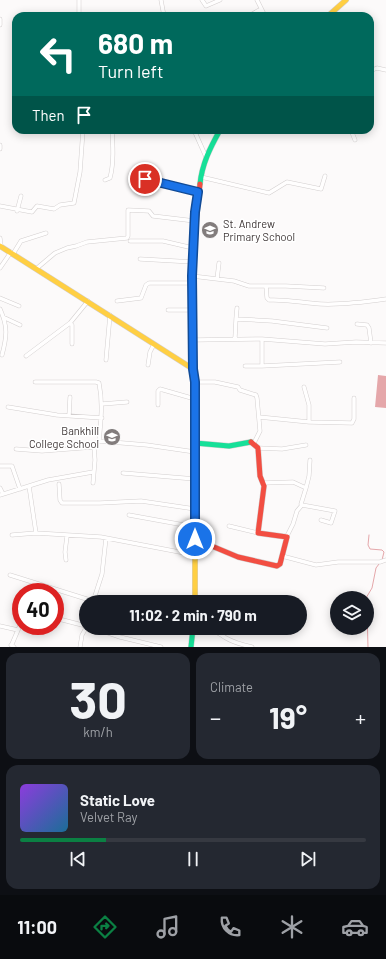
<!DOCTYPE html>
<meta charset="utf-8">
<style>
:root{--surface:#171b24;--page:#242831;--text:#f1f3f6;--muted:#9ea1a6;--line:#363941;--accent:#0b8043}
body{margin:0;font-family:Barlow,sans-serif;background:var(--page);color:var(--text);height:100vh;display:flex;flex-direction:column;font-size:15px;white-space:nowrap}
*{box-sizing:border-box;margin:0}
p{font-size:13px;color:var(--muted)}
.icon{flex:none;width:22px;height:22px;fill:none;stroke:currentColor;stroke-width:2;stroke-linecap:round;stroke-linejoin:round}
.map{position:relative;height:647px;overflow:hidden}
.drawer{display:flex;flex-direction:column;gap:6px;padding:6px;background:#0d0f14;flex:1}
.drawer>*{flex:none}
.top-card{position:absolute;left:12px;top:12px;width:362px;height:122px;border-radius:12px;box-shadow:0 2px 10px #0003;background:#00695c;color:#fff;overflow:hidden}
.controls{position:absolute;left:330px;top:591px;display:grid;gap:8px}
.controls a{display:grid;place-items:center;width:44px;height:44px;border-radius:50%;background:var(--surface);box-shadow:0 2px 10px #0003;font-size:20px}
.speed{position:absolute;left:12px;top:583px;display:flex;gap:8px;font-size:20px;font-weight:700;text-align:center}
.speed>*{display:grid;place-content:center;width:52px;height:52px;border-radius:50%;background:var(--surface);box-shadow:0 2px 10px #0003;line-height:1}
.speed .limit{border:6px solid #d22;background:#fff;color:#111}
.pin{position:absolute;display:grid;place-items:center;width:34px;height:34px;color:#fff;margin:-17px;border:2px solid #fff;border-radius:50%;box-shadow:0 1px 4px #0007}
.me{position:absolute;width:44px;margin:-22px;rotate:0deg;stroke-linejoin:round;filter:drop-shadow(0 0 3px #0008)}
.turn{display:flex;align-items:center;gap:14px;height:84px;padding:0 20px;font-size:18px}
.turn .icon{width:52px;height:52px;stroke-width:2.5}
.turn b{display:block;font-size:28px;line-height:34px}
.then{display:flex;align-items:center;height:38px;padding:0 20px;background:#0003;gap:8px;font-size:15px}
.big{font-size:30px;font-weight:700;line-height:1.1}
.drawer .card{flex:1;display:flex;flex-direction:column;justify-content:center;gap:6px;min-width:0;padding:0 14px;border-radius:12px;background:var(--page)}
.drawer .dial{align-items:center;gap:0}
.dial b{font-size:52px;line-height:1}
.song{display:flex;align-items:center;gap:12px}
.cover{width:48px;height:48px;border-radius:6px;background:linear-gradient(135deg,hsl(270 70% 55%),hsl(200 70% 35%))}
.played{height:4px;border-radius:2px;background:linear-gradient(90deg,var(--accent) 25%,var(--line) 25%)}
.keys{display:flex;justify-content:space-around;direction:ltr}
.heat{display:flex;justify-content:space-between;align-items:center;font-size:22px;direction:ltr}
.drawer .tiles{flex:1;display:grid;gap:6px;grid-template-columns:1fr 1fr}
.card:last-child{grid-column:span 2}
.trip{position:absolute;left:79px;top:595px;width:228px;height:40px;border-radius:20px;background:var(--surface);box-shadow:0 2px 10px #0003;font-weight:700;line-height:40px;text-align:center}
.dock{display:flex;height:64px;justify-content:space-around;align-items:center;background:#090b0e;color:var(--muted)}
.dock .icon{width:28px;height:28px}
.dock .on{color:var(--accent)}
.dock b{font-size:18px;color:var(--text)}
.map>svg:first-child{display:block}
</style>
<div class="map">
<svg width="386" height="647" viewBox="0 0 386 647">
<rect width="100%" height="100%" fill="#fcfafa"/>
<path fill="#e5a7aa" d="M 378,375 L 386,376 L 386,408 L 375,407 Z"/>
<g fill="none" stroke-linecap="round" stroke-linejoin="round">
<path stroke="#e5a7aa" stroke-width="1" d="M 369,535 L 368,545 L 370,549 L 382,550 L 384,552 L 382,560
M 366,598 L 372,588 L 376,568 L 379,564
M 367,610 L 368,647"/>
<g stroke="#d3cfcf" stroke-width="4.5">
<path id="street" d="M 161,0 L 164,16
M 202,0 L 206,6 L 220,0
M 257,0 L 265,16
M 79,16 L 79,0
M 249,16 L 261,9
M 0,19 L 0,25
M 370,71 L 377,68 L 386,70
M 194,130 L 206,157
M 351,130 L 355,140
M 0,145 L 0,149
M 133,176 L 198,192
M 201,177 L 269,193 L 287,182 L 321,189 L 325,176
M 105,180 L 110,178 C 114,163 113,146 112,130
M 0,206 L 32,212 L 37,206 L 54,209 L 60,205 L 74,203 L 80,172 L 83,130
M 17,211 L 21,196
M 0,238 L 1,246
M 130,241 L 163,241 L 193,248
M 13,254 L 21,241 L 46,233
M 140,259 L 193,262
M 0,268 L 11,252
M 36,269 L 55,253 L 67,248 L 76,246 L 87,242 L 127,238 L 128,236 L 128,210 L 149,211 L 153,216 L 195,221
M 192,276 L 234,281 L 249,286 L 286,286 L 324,288
M 217,279 L 219,263
M 266,286 L 267,298 L 269,300 C 287,299 303,303 321,304 C 343,305 365,302 386,299
M 0,298 L 19,306
M 117,301 L 141,298 L 146,285 L 149,283 L 193,283
M 0,309 C 8,327 7,336 2,355
M 168,310 L 192,310
M 5,318 L 20,325
M 236,319 L 237,308
M 70,323 L 72,325 L 72,344
M 357,324 L 367,325 L 369,328 L 371,343
M 235,338 L 236,319 L 272,321 L 327,328
M 262,339 L 262,366 L 340,362
M 193,340 L 262,339 L 325,344 L 356,342 L 386,343
M 26,356 L 70,323 L 88,301
M 106,360 L 110,315
M 148,365 L 150,352 L 154,344
M 245,366 L 262,366
M 35,382 L 96,382 L 99,383 C 103,402 101,421 99,441 L 96,443 L 94,447 L 95,460 L 93,483
M 195,382 L 215,382 L 238,387 L 240,390 L 256,395 L 257,398 L 260,431 L 254,443
M 102,404 L 127,402
M 158,405 L 158,391 L 160,389 L 195,399
M 8,407 L 57,415 L 102,418
M 69,416 L 70,397
M 259,417 L 309,422 L 309,405 L 304,387
M 309,422 L 352,423 L 354,419 L 354,398
M 99,441 L 147,445 L 195,452
M 258,448 L 282,449 L 306,445
M 16,449 L 42,451 L 94,447
M 0,466 L 12,466 L 20,489
M 123,473 L 195,479
M 263,483 L 293,482 L 306,488 L 301,504 L 302,505 L 335,511 L 331,523 L 321,520
M 59,484 L 60,500 L 62,503 L 100,503 L 141,501 L 195,509
M 29,486 L 36,533
M 0,488 L 3,494
M 306,488 L 309,476 L 310,460
M 0,495 L 48,480 L 93,472
M 129,515 L 195,527
M 229,526 L 258,533
M 12,535 L 36,533 L 101,537 L 195,555
M 287,536 L 293,524 L 297,511 L 302,505
M 282,556 L 316,565 L 338,562 L 380,562 L 386,560
M 66,560 L 65,552 L 67,536
M 10,575 L 93,601
M 93,602 L 102,574 L 106,538
M 55,618 L 86,626
M 0,626 L 18,630
M 94,628 L 120,637 L 161,647
M 205,628 C 215,630 218,633 226,638 C 233,642 243,645 252,647
M 14,647 L 11,645 L 12,644 L 21,623
M 80,647 L 82,635 L 86,628"/>
</g>
<g stroke="#d3cfcf" stroke-width="6">
<path id="fast" d="M 200,184 C 202,164 210,148 220,130
M 195,443 L 229,446 L 251,442
M 191,647 L 193,628"/>
</g>
<g stroke="#d3cfcf" stroke-width="6">
<path id="slow" d="M 328,16 L 346,0
M 0,246 L 193,369
M 192,308 L 193,369 L 195,382 L 195,602"/>
</g>
<g stroke="#d3cfcf" stroke-width="6">
<path id="jam" d="M 192,308 L 194,241 L 200,184
M 195,539 L 238,557 L 277,566 L 280,564 L 287,537 L 258,533 L 264,486 L 260,476 L 258,448 L 251,442"/>
</g>
<use href="#street" stroke="#fffefe" stroke-width="3.5"/>
<use href="#fast" stroke="#16e098" stroke-width="5"/>
<use href="#slow" stroke="#ffcf43" stroke-width="5"/>
<use href="#jam" stroke="#f24e42" stroke-width="5"/>
</g>
<g fill="none" stroke-linecap="round" stroke-linejoin="round">
<g stroke="#114b97" stroke-width="10">
<path id="route" d="M 145,179 L 198,192 L 195,212 L 192,276 L 193,369 L 195,382 L 195,539"/>
</g>
<use href="#route" stroke="#1a73e8" stroke-width="7"/>
</g>
<defs>
<g id="school-disc" transform="scale(0.9)"><circle r="9.5" fill="#827c7c" stroke="#fff"/><path d="M0-5L7-2L0 1L-7-2ZM-4 1L0 2.5L4 1V4Q0 6-4 4Z" fill="#fff"/></g>
</defs>
<g fill-rule="evenodd">
<use href="#school-disc" x="210" y="230"/>
<use href="#school-disc" x="112" y="437"/>
</g>
<g text-anchor="middle" stroke-width="3" stroke-linejoin="round" paint-order="stroke">
<g font-size="11" fill="#403838" stroke="#fff" text-anchor="start">
<text x="223" y="228">St. Andrew<tspan x="223" dy="13">Primary School</tspan></text>
<text x="99" y="435" text-anchor="end">Bankhill<tspan x="99" dy="13">College School</tspan></text>
</g>
</g>
</svg>
<div class="controls">
<a><svg class="icon" aria-label="layers" viewBox="0 0 24 24"><path d="M12 4l9 5-9 5-9-5zM3 14l9 5 9-5"/></svg></a>
</div>
<div class="speed"><div class="limit">40</div></div>
<div class="pin" style="left:145px;top:179px;background:#d93025"><svg class="icon" aria-label="arrive" viewBox="0 0 24 24"><path d="M6 21V4h12l-3 4 3 4H6"/></svg></div>
<svg class="me" style="left:195px;top:539px" viewBox="-20 -20 40 40"><circle r="17" fill="#1a73e8" stroke="#fff" stroke-width="3"/><path d="M0-11L8 9 0 5-8 9z" fill="#fff"/></svg>
<div class="trip">11:02 · 2 min · 790 m</div>
<div class="top-card">
<div class="turn"><svg class="icon" aria-label="left" viewBox="0 0 24 24"><path d="M17 20v-9H6M10 6l-5 5 5 5"/></svg><div><b>680 m</b>Turn left</div></div>
<div class="then">Then<svg class="icon" aria-label="arrive" viewBox="0 0 24 24"><path d="M6 21V4h12l-3 4 3 4H6"/></svg></div>
</div>
</div>
<section class="drawer">
<div class="tiles">
<div class="card dial"><b>30</b><p>km/h</p></div>
<div class="card"><p>Climate</p>
<div class="heat"><a>−</a><b class="big">19°</b><a>+</a></div>
</div>
<div class="card">
<div class="song"><i class="cover"></i><div><b>Static Love</b><p>Velvet Ray</p></div></div>
<div class="played"></div>
<div class="keys"><svg class="icon" aria-label="previous" viewBox="0 0 24 24"><path d="M18 5L8 12l10 7zM5 5v14"/></svg><svg class="icon" aria-label="pause" viewBox="0 0 24 24"><path d="M8 5v14M16 5v14"/></svg><svg class="icon" aria-label="next" viewBox="0 0 24 24"><path d="M6 5l10 7-10 7zM19 5v14"/></svg></div>
</div>
</div>
</section>
<nav class="dock">
<b>11:00</b>
<svg class="icon on" aria-label="directions" viewBox="0 0 24 24"><path d="M12 3l9 9-9 9-9-9zM9 14v-3h6M13 9l2 2-2 2"/></svg>
<svg class="icon" aria-label="music" viewBox="0 0 24 24"><path d="M9 18V5l10-2v13"/><circle cx="6" cy="18" r="3"/><circle cx="16" cy="16" r="3"/></svg>
<svg class="icon" aria-label="phone" viewBox="0 0 24 24"><path d="M5 4h4l2 5-3 2q2 4 5 5l2-3 5 2v4C11 20 4 13 5 4z"/></svg>
<svg class="icon" aria-label="climate" viewBox="0 0 24 24"><path d="M12 3v18M4 7l16 10M4 17L20 7"/></svg>
<svg class="icon" aria-label="car" viewBox="0 0 24 24"><path d="M5 17H2v-5l4-1 3-4h7l3 4 3 1v5h-3M9 17h6M6 11h13"/><circle cx="7" cy="17" r="2"/><circle cx="17" cy="17" r="2"/></svg>
</nav>
